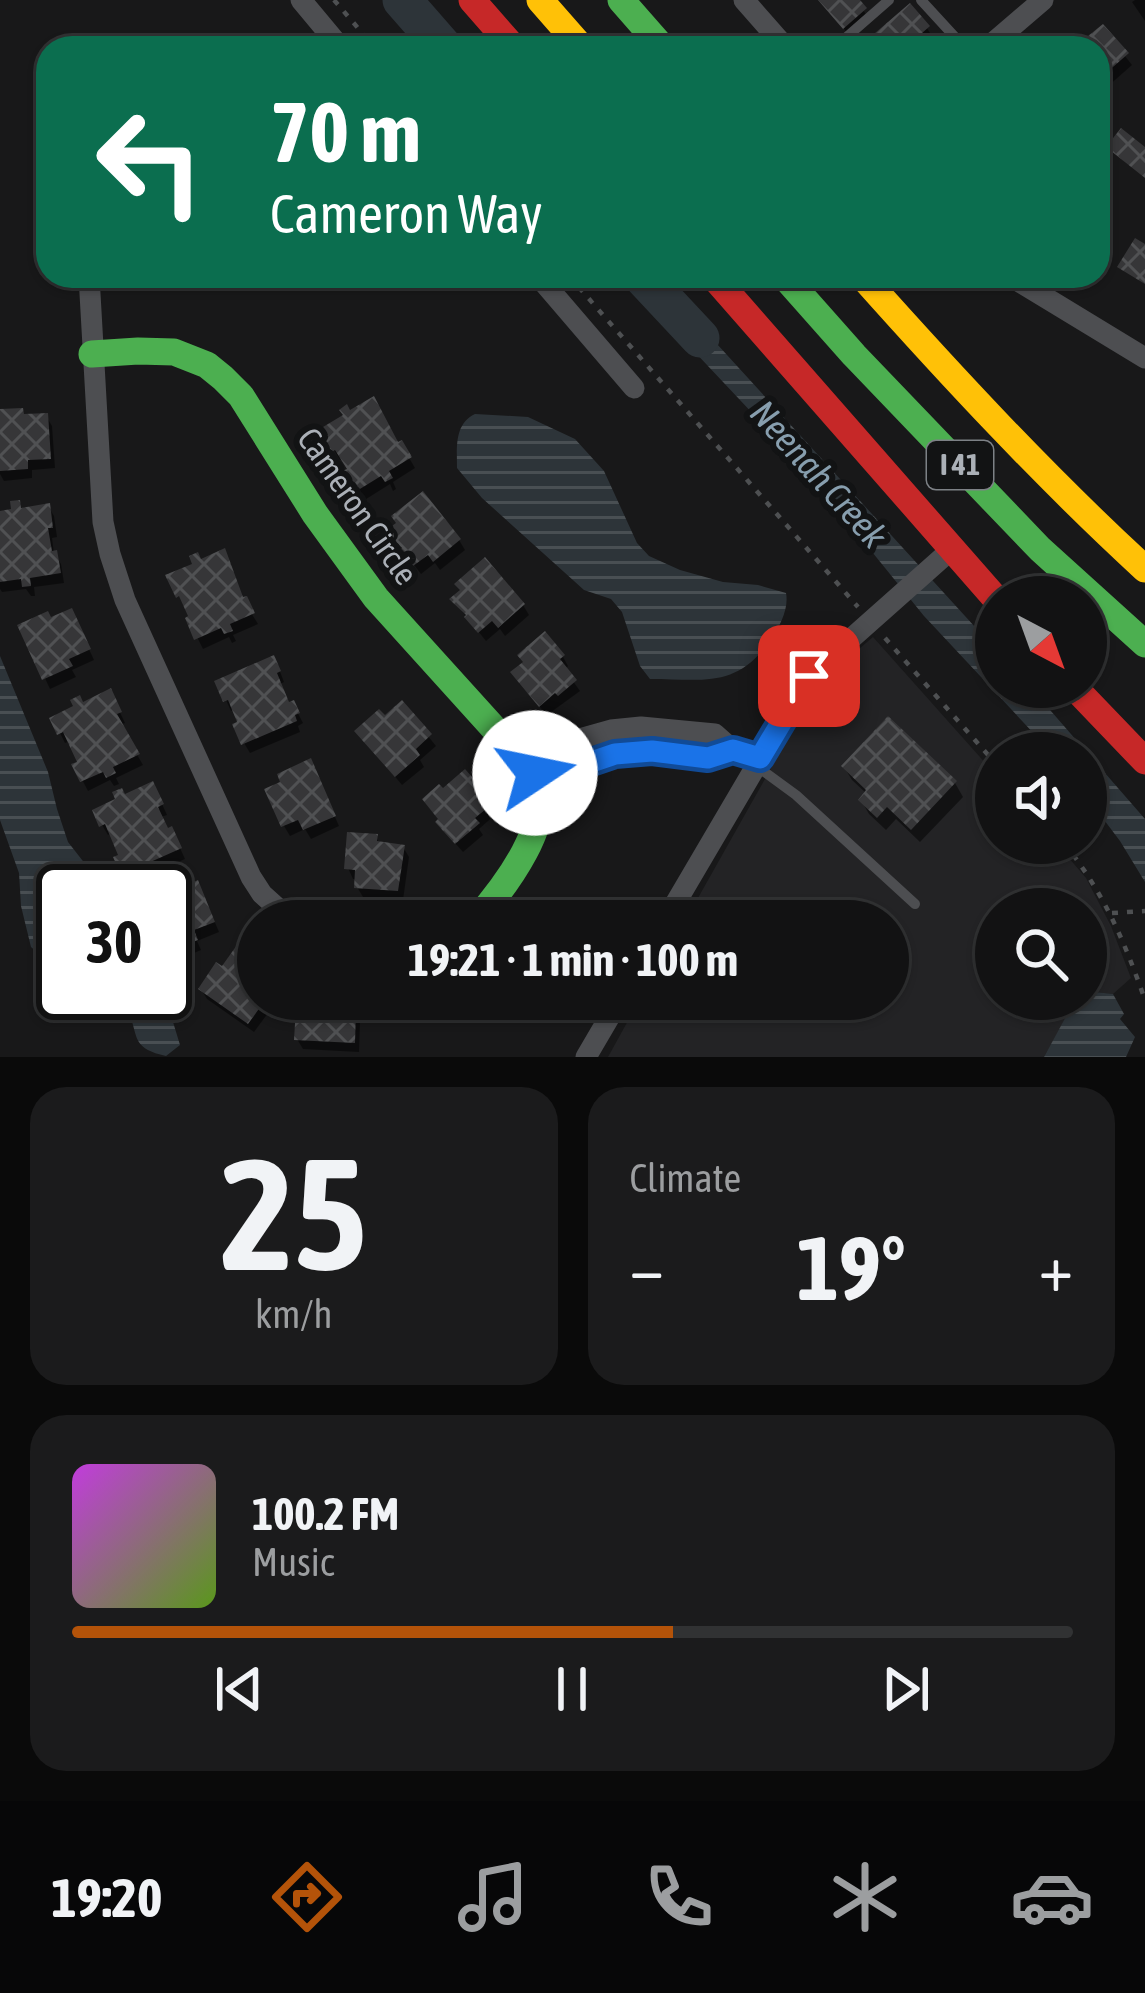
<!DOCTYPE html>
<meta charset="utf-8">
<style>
:root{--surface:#121213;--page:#1b1b1c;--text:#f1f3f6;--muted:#9c9ea0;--line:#313233;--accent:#b45309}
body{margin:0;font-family:"Asap Condensed",sans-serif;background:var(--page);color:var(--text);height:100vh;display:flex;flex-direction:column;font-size:45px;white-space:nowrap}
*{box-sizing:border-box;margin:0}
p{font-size:39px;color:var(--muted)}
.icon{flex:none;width:66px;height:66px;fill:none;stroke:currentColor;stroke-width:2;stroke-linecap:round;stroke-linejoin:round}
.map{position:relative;height:1057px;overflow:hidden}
.panel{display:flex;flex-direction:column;gap:30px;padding:30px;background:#0a0a0a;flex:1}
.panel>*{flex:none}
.banner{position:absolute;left:36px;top:36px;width:1074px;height:252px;border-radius:36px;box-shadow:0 3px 9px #0004,0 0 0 3px var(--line);background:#0b6e4f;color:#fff;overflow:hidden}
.needle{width:78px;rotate:139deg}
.fabs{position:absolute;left:975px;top:576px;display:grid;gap:24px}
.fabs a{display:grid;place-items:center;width:132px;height:132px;border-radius:50%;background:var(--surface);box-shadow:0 3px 9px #0004,0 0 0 3px var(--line);font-size:60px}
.speed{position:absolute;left:36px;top:864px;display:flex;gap:24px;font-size:60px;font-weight:700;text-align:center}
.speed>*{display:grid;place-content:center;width:156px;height:156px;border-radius:50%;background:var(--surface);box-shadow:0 3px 9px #0004,0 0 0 3px var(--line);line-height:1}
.speed .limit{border:6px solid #111;border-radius:18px;background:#fff;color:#111}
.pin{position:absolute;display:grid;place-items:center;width:102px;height:102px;color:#fff;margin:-51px;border-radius:24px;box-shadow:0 6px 18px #0006}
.me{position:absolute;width:132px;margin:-66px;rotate:79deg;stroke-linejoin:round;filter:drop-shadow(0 0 9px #0008)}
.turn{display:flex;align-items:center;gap:42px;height:252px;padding:0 36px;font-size:54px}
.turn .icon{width:156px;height:156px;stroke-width:2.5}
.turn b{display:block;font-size:84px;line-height:102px}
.big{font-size:90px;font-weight:700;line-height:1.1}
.panel .card{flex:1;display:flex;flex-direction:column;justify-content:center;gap:18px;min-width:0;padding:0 42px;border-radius:36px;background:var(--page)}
.panel .dial{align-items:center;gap:0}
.dial b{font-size:156px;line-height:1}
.song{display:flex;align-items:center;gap:36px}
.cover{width:144px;height:144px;border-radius:18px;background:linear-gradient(135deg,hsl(290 70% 55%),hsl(90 70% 35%))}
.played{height:12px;border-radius:6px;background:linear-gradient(90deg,var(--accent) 60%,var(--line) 60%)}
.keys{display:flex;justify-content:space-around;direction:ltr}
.heat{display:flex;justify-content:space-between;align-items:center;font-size:66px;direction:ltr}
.panel .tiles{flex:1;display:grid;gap:30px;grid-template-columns:1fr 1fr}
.card:last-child{grid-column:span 2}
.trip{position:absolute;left:237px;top:900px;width:672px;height:120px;border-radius:60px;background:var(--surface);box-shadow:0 3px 9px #0004,0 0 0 3px var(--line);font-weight:700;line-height:120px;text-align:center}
.tabs{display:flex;height:192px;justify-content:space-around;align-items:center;background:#070708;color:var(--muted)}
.tabs .icon{width:84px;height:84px}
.tabs .current{color:var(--accent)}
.tabs b{font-size:54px;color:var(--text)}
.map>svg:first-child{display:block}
</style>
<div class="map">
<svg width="1145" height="1057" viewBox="0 0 1145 1057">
<defs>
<pattern id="water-rules" width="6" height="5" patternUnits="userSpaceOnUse" patternTransform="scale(3)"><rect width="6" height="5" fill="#2d3439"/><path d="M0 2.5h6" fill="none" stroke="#494f53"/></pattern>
<pattern id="building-cross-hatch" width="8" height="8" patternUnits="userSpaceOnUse" patternTransform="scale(3)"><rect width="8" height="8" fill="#363638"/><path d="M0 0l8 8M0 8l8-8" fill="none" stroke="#505153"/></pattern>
</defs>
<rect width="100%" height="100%" fill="#181819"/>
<path fill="#232325" d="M 873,637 L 996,775 L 996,843 L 1056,843 L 1086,878 L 1111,926 L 1131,978 L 1113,994 L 1095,992 L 1086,995 L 1086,909 L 996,909 L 996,999 L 1077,999 L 1044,1057 L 608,1057 L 640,999 L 888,999 L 888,921 L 685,921 L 819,683 Z"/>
<path fill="url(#water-rules)" d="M 665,300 L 685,309 L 996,650 L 996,687 L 1030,687 L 1145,819 L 1145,882 L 1120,841 L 1086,796 L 1086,753 L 1052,753 L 924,616 L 804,468 L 659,314 Z
M 475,414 L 528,417 L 575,439 L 604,471 L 637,543 L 649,556 L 680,570 L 723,582 L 758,585 L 786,593 C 789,608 780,626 772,638 C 737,689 705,679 650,679 L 640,666 L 622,612 L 611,599 L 584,590 L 482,498 L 457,468 C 457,448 454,424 475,414 Z
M 0,656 L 48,772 L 57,809 L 68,842 L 93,874 L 99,891 L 63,891 L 63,993 L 155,993 L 173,1022 L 180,1045 L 166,1056 C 131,1048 139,1038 128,1009 C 97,987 38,1015 45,959 L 31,947 L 21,906 L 19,873 L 0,820 Z
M 1095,992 L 1113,994 L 1124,1014 L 1120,1019 L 1135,1037 L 1126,1057 L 1044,1057 L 1075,1000 L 1086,999 L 1086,995 Z"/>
<path fill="#0007" d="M 819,0 L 856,0 L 870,20 L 851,37 Z
M 1135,0 L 1145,0 L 1145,21 L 1132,2 Z
M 927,28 L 933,38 L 922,48 L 865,48 Z
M 1103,28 L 1132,65 L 1098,95 L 1098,48 L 1080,48 Z
M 1098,98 L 1113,115 L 1105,122 L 1098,114 Z
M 0,412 L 25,417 L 46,416 L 52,426 L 55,468 L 32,470 L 32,478 L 4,481 L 0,474 Z
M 322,431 L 398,446 L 401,444 L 415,468 L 393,482 L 396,489 L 393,491 L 390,484 L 363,501 L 346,473 L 351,470 L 343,458 L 340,460 Z
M 18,503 L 23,510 L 48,506 L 54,516 L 57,537 L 52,538 L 54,554 L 61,564 L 64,583 L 34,587 L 35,596 L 31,596 L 26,589 L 2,592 L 0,589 L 0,514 L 14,512 Z
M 389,532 L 459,540 L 465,550 L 440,570 L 435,563 L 421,574 Z
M 169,577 L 243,600 L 258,624 L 233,635 L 236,641 L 232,643 L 229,637 L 203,649 L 188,619 L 192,617 Z
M 453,600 L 523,605 L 529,615 L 505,636 L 500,629 L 486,641 Z
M 50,621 L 76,621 L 94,660 L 72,670 L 76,677 L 50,689 L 21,627 Z
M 563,657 L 568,666 L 565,670 L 580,691 L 547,715 L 519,683 Z
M 279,669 L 284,682 L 280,684 L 289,706 L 293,704 L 303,723 L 298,726 L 300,732 L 250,753 L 244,743 L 241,723 L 235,709 L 231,711 L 218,682 Z
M 115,702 L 125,723 L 120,725 L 143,765 L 116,778 L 119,784 L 114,786 L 110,780 L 88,791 L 75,766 L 81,763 L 70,741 L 65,743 L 60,733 L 82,705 Z
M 402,704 L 436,746 L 420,760 L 424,767 L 402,785 L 358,732 L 385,720 Z
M 844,767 L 955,783 L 963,797 L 920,842 L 896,819 L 886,830 L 869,814 L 861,800 L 867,794 L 852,780 Z
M 315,772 L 339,826 L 311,839 L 305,829 L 290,836 L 284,826 Z
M 158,795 L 167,815 L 161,817 L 168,831 L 176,839 L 185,859 L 129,883 L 124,873 L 122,857 L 112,833 L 108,835 L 102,825 L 124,798 Z
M 491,803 L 497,813 L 479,829 L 483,835 L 463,852 L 445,832 Z
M 376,837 L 380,844 L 403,847 L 409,857 L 403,900 L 363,897 L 357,887 L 357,879 L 353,879 L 348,868 Z
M 170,885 L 174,893 L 203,894 L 219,932 L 197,941 L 201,950 L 173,962 L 165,945 L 165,891 Z
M 258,963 L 258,999 L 268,999 L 271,1009 L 254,1032 L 207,999 L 201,989 Z
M 309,999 L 356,1000 L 355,1014 L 360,1023 L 359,1052 L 303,1049 L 297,1039 L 308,1011 Z"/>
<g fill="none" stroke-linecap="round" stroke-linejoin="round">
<path stroke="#2d3439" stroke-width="39" d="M 402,0 L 444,48
M 642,276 L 700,338"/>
</g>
<path fill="url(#building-cross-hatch)" d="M 818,0 L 860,0 L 867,8 L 843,29 Z
M 910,3 L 930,26 L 905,48 L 862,48 L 860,46 Z
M 1103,24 L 1129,53 L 1098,80 L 1098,48 L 1073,48 Z
M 1121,128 L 1145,147 L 1145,178 L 1106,147 Z
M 1135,238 L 1145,244 L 1145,284 L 1117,267 Z
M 374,396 L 398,442 L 402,440 L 412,457 L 389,471 L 393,478 L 385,482 L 381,476 L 355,492 L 342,471 L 347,469 L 335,450 L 332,452 L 318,430 L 343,415 L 339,410 L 347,404 L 350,410 Z
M 23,408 L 24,414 L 48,413 L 51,459 L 28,460 L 28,469 L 0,471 L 0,409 Z
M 423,491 L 461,539 L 433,562 L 428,555 L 413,566 L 400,550 L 402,548 L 385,531 L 396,523 L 391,516 Z
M 20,500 L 21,508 L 50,503 L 53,528 L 48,528 L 52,551 L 57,550 L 61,573 L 30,578 L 31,586 L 22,587 L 21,579 L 0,582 L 0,511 L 11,509 L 10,501 Z
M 225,548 L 243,597 L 247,596 L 255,613 L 230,624 L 233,631 L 224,634 L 221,628 L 194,640 L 185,618 L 188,616 L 179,596 L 176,598 L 165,575 L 192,564 L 189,556 L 198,552 L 201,559 Z
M 485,557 L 525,604 L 498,628 L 492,621 L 478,633 L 464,617 L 466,615 L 449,599 L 460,590 L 454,584 Z
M 72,608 L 91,649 L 69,659 L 73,666 L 42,680 L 17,625 L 48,611 L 51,617 Z
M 545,631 L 565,655 L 560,659 L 577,680 L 558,696 L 555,693 L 539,707 L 510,672 L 523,662 L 517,655 Z
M 274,655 L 281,671 L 277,673 L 289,702 L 294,700 L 300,713 L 295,715 L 297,721 L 241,745 L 232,724 L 237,722 L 228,700 L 223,702 L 214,681 Z
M 111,688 L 122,712 L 117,714 L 140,754 L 113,767 L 116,773 L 106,778 L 103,772 L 80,782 L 71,764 L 77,762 L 63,732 L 57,735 L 49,718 L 73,706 L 70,700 L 80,695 L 83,702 Z
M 402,700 L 432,734 L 416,749 L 420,755 L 395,777 L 354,731 L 379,709 L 385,715 Z
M 888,716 L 957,781 L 911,830 L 887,807 L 877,818 L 858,800 L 866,790 L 841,766 Z
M 311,758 L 336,816 L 303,830 L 298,820 L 281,827 L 264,789 L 280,782 L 277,774 Z
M 465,769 L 494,802 L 475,818 L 480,823 L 455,844 L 435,822 L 438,819 L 422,799 L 439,784 L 443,788 Z
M 153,781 L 164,804 L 158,807 L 168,828 L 172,826 L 182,848 L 121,875 L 113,857 L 118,855 L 105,824 L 99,827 L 92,810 L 115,799 L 112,792 L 122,788 L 125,794 Z
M 347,832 L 378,834 L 377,841 L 405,845 L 398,891 L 354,888 L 355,870 L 344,869 Z
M 198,880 L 215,922 L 194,930 L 198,940 L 165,953 L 165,891 L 148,891 L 171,881 L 174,890 Z
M 237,945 L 258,959 L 258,999 L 266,999 L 248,1024 L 198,989 L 216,962 L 222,966 Z
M 306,999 L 351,999 L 351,1010 L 356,1010 L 355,1043 L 294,1040 L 296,1007 L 305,1007 Z"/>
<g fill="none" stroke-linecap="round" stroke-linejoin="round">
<path stroke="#4e5052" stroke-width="4.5" stroke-dasharray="6 9" stroke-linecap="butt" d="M 334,0 L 375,48
M 569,276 L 858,607
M 885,638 L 996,764
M 1064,843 C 1104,893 1124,940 1145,1000
M 1112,913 L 1145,911"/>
<path stroke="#4d4e51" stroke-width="10" d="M 921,0 L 965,48
M 834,48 L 889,0
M 755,765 L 796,795 L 915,904"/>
<path stroke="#4d4e51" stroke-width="21" d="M 301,0 L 341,48
M 744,0 L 786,48
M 987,48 L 1043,0
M 89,276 L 103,522 L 110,554 L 125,600 L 251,877 L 262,894 L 292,921
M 538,276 L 634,388
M 1010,276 L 1145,358
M 535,773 L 555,749 L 579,739 L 611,730 L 641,727 L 715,734 L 733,750 L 760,757
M 535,773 L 568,770 L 615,754 L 652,751 L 708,758 L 733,750
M 665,921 L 809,676 L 952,549
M 586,1057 L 620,999"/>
<path stroke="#4caf50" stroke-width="27" d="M 621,0 L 663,48
M 784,276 L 854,355 L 1040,549 L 1145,644
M 92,354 L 138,351 L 174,352 L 207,365 L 223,378 L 241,396 L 315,514 L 376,598 L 536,775 C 557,820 504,888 475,921"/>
<path stroke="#ffc107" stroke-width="27" d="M 540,0 L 582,48
M 862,276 C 953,378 1045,477 1145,569"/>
<path stroke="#c62828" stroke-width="27" d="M 472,0 L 514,48
M 713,276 L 996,599
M 1074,687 L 1145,761"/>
</g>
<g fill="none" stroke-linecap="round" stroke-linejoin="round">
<g stroke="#114b97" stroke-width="30">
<path id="route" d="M 535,773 L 568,770 L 615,754 L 652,751 L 708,758 L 733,750 L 760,758 L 809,676"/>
</g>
<use href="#route" stroke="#1a73e8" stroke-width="21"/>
</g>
<g text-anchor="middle" stroke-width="12" stroke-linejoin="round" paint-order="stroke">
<rect fill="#121314" stroke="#7d8186" stroke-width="3" x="927" y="441" width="66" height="48" rx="9"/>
<g font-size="30" font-weight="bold" fill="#abb0b7">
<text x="960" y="475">I 41</text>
</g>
<g font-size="33" fill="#abb0b7" stroke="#121314">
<text transform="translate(358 506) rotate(55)" y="12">Cameron Circle</text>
</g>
<g font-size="36" font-style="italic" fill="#879eae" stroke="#121314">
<text transform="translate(819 474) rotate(48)" y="13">Neenah Creek</text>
</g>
</g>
</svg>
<div class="fabs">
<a><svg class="needle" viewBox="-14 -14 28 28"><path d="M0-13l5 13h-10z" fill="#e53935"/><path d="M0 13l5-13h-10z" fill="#9c9ea0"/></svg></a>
<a><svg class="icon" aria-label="sound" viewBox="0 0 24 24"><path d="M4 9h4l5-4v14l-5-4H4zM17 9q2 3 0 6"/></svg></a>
<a><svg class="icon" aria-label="search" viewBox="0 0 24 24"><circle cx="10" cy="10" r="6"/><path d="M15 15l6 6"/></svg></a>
</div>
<div class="speed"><div class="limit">30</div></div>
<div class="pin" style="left:809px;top:676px;background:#d93025"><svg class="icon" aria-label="arrive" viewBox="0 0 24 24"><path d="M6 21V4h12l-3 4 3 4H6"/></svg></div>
<svg class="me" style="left:535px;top:773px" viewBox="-20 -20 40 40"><circle r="19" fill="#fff"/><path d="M0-13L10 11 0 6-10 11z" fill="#1a73e8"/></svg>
<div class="trip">19:21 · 1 min · 100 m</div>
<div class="banner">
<div class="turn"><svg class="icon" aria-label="left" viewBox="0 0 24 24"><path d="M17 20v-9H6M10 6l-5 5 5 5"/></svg><div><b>70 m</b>Cameron Way</div></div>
</div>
</div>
<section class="panel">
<div class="tiles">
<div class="card dial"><b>25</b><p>km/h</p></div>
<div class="card"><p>Climate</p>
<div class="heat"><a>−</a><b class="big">19°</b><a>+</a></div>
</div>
<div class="card">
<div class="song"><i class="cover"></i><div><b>100.2 FM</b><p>Music</p></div></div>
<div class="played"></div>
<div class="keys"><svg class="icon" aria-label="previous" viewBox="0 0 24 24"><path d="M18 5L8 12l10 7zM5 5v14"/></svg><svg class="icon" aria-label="pause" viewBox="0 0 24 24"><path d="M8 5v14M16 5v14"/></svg><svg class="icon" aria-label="next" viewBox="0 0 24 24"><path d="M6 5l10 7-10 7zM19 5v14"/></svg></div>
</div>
</div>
</section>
<nav class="tabs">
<b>19:20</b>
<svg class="icon current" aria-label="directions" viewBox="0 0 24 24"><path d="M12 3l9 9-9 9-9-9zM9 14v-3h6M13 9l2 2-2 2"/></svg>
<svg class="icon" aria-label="music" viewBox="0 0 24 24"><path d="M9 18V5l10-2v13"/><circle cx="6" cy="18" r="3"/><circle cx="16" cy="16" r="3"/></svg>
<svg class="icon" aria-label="phone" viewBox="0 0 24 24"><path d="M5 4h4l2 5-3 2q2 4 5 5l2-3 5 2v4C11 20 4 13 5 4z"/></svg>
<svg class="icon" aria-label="climate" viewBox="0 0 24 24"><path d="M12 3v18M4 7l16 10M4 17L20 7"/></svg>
<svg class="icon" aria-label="car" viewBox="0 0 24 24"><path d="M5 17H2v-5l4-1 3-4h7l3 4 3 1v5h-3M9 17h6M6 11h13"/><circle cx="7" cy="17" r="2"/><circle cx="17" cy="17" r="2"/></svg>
</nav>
